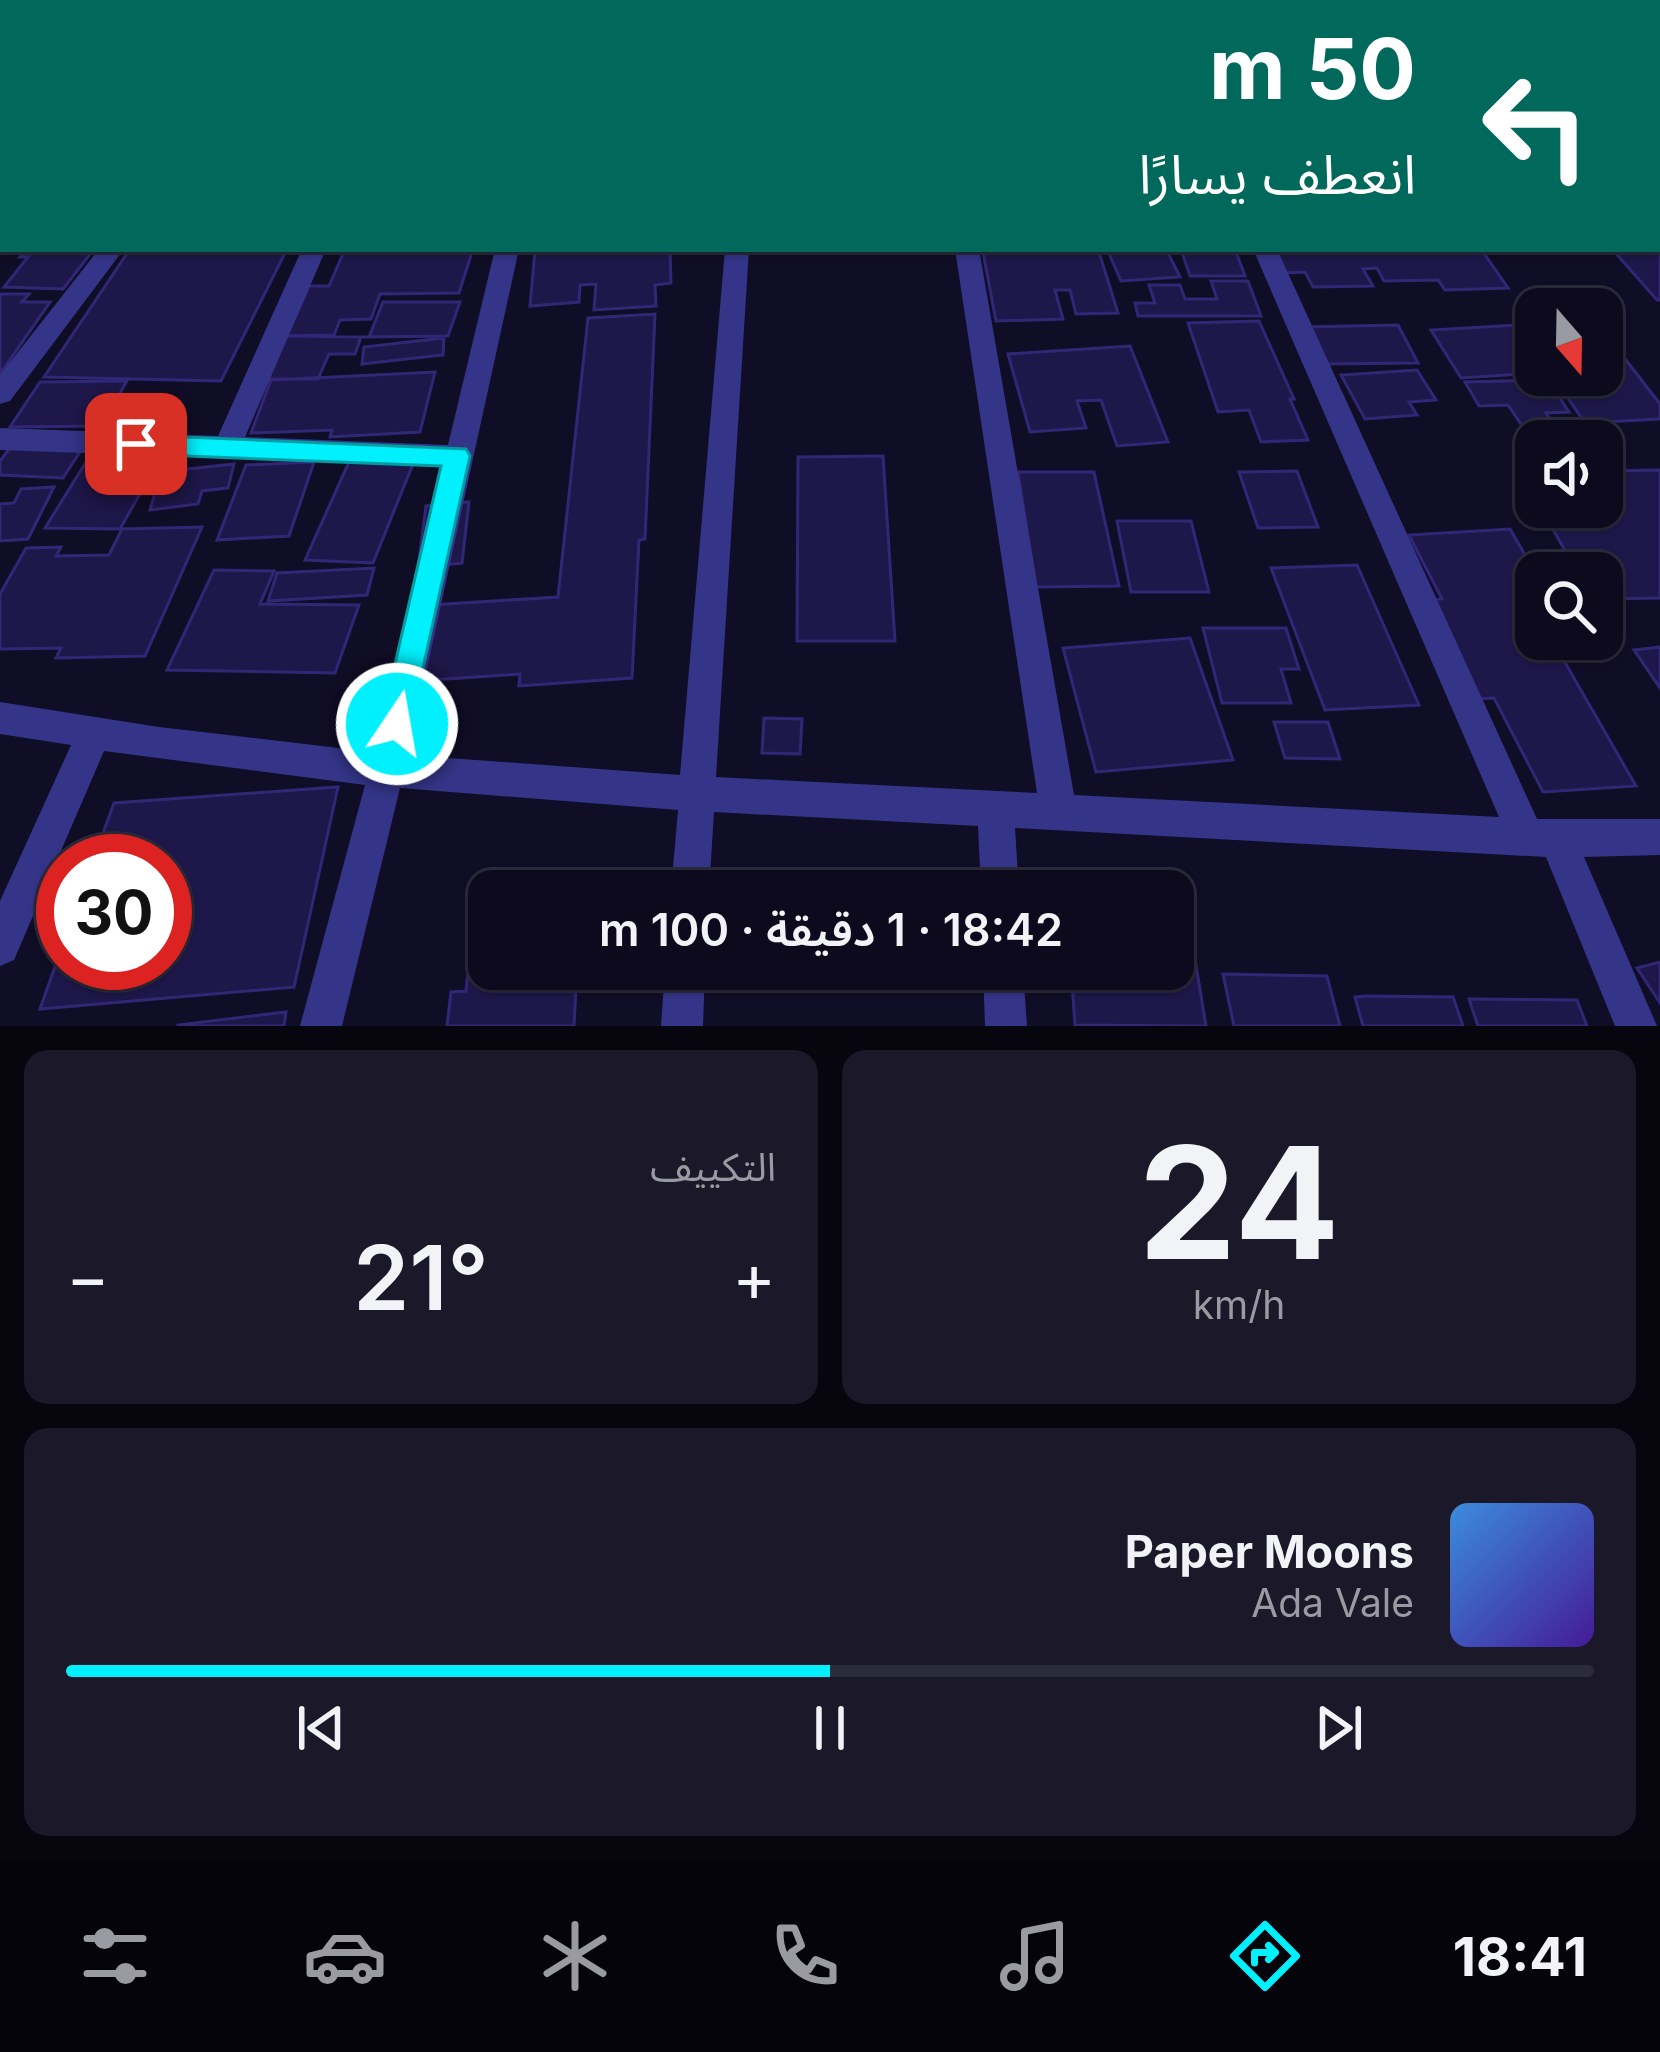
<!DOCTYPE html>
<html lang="ar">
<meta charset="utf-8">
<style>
:root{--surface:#0c0a1c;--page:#1a1829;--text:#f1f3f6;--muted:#9a9aa3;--line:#2c2b3b;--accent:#00f1fd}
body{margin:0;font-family:Inter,"Noto Sans Arabic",sans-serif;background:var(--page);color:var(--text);direction:rtl;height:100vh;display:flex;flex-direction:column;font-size:45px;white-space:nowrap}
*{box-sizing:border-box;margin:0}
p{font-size:39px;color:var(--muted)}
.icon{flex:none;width:66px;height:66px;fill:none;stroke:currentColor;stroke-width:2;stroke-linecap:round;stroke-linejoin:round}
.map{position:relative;height:1026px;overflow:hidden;direction:ltr}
.details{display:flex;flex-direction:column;gap:24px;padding:24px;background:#07060f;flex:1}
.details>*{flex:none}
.hud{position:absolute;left:0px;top:0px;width:1662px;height:252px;box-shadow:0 3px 9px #0004,0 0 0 3px var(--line);direction:rtl;background:#00695c;color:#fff;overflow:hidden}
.needle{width:78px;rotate:160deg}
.fabs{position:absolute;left:1515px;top:288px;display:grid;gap:24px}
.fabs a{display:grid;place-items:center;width:108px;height:108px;border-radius:24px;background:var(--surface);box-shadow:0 3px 9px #0004,0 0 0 3px var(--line);font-size:60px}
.speed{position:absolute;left:36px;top:834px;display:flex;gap:24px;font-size:60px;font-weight:700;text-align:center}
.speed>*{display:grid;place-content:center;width:156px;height:156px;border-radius:50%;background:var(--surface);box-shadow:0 3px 9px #0004,0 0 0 3px var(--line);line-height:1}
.speed .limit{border:18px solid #d22;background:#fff;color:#111}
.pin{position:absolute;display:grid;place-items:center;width:102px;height:102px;color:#fff;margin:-51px;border-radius:24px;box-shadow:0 6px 18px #0006}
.me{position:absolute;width:132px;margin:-66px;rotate:12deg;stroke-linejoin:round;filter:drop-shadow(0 0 9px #0008)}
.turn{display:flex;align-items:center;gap:42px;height:252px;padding:0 48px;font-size:54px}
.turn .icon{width:156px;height:156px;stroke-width:2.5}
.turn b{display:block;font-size:84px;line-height:102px}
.big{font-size:90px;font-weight:600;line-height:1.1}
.details .tile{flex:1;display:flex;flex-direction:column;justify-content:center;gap:18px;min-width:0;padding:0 42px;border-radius:24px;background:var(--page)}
.details .dial{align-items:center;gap:0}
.dial b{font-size:156px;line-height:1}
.song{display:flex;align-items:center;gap:36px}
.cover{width:144px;height:144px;border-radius:18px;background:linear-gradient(135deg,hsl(210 70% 55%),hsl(260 70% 35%))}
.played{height:12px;border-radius:6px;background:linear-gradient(90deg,var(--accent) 50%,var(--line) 50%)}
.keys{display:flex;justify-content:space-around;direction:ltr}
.heat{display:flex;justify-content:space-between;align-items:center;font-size:66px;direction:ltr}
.details .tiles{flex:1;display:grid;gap:24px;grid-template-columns:1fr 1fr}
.tile:last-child{grid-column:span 2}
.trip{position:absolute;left:468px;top:870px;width:726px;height:120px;border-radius:24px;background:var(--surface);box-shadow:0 3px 9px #0004,0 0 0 3px var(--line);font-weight:600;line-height:120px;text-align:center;direction:rtl}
.tabs{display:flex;height:192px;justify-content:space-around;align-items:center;background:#05040b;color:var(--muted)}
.tabs .icon{width:84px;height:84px}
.tabs .active{color:var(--accent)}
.tabs b{font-size:54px;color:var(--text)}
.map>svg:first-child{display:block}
</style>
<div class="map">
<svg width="1660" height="1026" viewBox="0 0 1660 1026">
<rect width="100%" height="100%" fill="#100d26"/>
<path fill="#1e1749" stroke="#322777" stroke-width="3" d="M 1660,240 L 1660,300 L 1657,300 L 1612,249 L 1659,249 Z
M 27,249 L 94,249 L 63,289 L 4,287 L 28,257 L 20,257 Z
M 130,249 L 287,249 L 221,381 L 44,377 Z
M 345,249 L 473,249 L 459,293 L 380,294 L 371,319 L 340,320 L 334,335 L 287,336 L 309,286 L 329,286 Z
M 670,249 L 671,283 L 655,285 L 656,306 L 594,310 L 596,284 L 580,285 L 579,302 L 530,306 L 535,250 Z
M 1098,249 L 1118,313 L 1076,314 L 1070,290 L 1055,290 L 1063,319 L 996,321 L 983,252 Z
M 1107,249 L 1166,249 L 1180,277 L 1121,281 Z
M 1181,249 L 1235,249 L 1245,276 L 1190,276 Z
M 1274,249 L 1481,249 L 1508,288 L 1445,290 L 1438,280 L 1384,281 L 1377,268 L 1363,269 L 1373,286 L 1313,287 L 1305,272 L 1286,273 Z
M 1211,281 L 1248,281 L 1261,316 L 1138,316 L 1135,303 L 1155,303 L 1149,285 L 1180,285 L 1185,299 L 1217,299 Z
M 0,294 L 29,294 L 22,302 L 50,302 L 0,374 Z
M 383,302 L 460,302 L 448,336 L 361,337 L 355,354 L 329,354 L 318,379 L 265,379 L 286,336 L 369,337 Z
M 655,314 L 645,539 L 639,540 L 632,678 L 519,686 L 520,674 L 415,681 L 430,605 L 558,597 L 588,318 Z
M 1259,321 L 1294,399 L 1290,399 L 1308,440 L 1261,442 L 1249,410 L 1218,412 L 1188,323 Z
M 1536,324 L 1536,373 L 1461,378 L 1431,330 Z
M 1398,325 L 1418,363 L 1320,364 L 1303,327 Z
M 1602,329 L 1660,404 L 1660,419 L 1585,423 L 1552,375 L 1602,375 Z
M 444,338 L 443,355 L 362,364 L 364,347 Z
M 1130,346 L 1168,442 L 1117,446 L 1101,400 L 1077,401 L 1086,428 L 1030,432 L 1008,354 Z
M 1417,370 L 1436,400 L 1409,402 L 1417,415 L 1365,419 L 1341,375 Z
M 435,372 L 420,432 L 330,437 L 332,430 L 251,433 L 271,380 Z
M 1548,380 L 1569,412 L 1546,413 L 1555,426 L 1523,427 L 1508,405 L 1479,406 L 1465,382 Z
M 127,381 L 101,426 L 10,427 L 40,382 Z
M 18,437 L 80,452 L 63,478 L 0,475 L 0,461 Z
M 883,456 L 895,641 L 797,641 L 798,457 Z
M 86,462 L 157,464 L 120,529 L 45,528 Z
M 314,462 L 289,536 L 217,540 L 246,465 Z
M 349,462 L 413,464 L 373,563 L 305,560 Z
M 234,464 L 228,488 L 202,491 L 198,504 L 150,510 L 161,472 Z
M 1660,470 L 1660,598 L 1602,599 L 1602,573 L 1578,573 L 1540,507 L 1602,507 L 1602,471 Z
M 1297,471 L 1318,527 L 1258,528 L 1239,472 Z
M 1018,472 L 1094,472 L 1119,586 L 1036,587 Z
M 54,487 L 28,539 L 0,541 L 0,504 L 14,503 L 21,489 Z
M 469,502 L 462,563 L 418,568 L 426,506 Z
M 1117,521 L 1191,521 L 1209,592 L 1131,592 Z
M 202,527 L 145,656 L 56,658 L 61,648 L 0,649 L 0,594 L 26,548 L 61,547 L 56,556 L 109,555 L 122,529 Z
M 1510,529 L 1536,574 L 1536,639 L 1575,639 L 1582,651 L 1559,652 L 1636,786 L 1543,792 L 1494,698 L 1479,699 L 1429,600 L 1442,599 L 1409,535 Z
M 1357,565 L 1419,705 L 1325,710 L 1271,568 Z
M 374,568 L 367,595 L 268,601 L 277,573 Z
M 214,570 L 274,571 L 260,604 L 359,605 L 335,673 L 167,670 Z
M 1203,628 L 1286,628 L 1299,669 L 1281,669 L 1291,703 L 1222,703 Z
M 1190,638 L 1233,760 L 1096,772 L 1063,648 Z
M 1660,647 L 1660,688 L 1634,650 Z
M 764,718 L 802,719 L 800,754 L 762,753 Z
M 1274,722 L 1328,722 L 1340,759 L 1285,758 Z
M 338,787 L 294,987 L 40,1009 L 63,944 L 63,963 L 165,963 L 165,861 L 93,861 L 114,803 Z
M 581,872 L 580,891 L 489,891 L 489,969 L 577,969 L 574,1026 L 447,1026 L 451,992 L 466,991 L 477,883 Z
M 1173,946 L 1193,947 L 1206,1026 L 1075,1025 L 1071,969 L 1173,969 Z
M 1660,962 L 1660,1003 L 1637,968 Z
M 1223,974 L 1327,976 L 1340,1026 L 1234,1026 Z
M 1365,996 L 1453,997 L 1463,1026 L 1363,1026 L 1355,997 Z
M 1469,999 L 1577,1000 L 1587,1026 L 1478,1026 Z
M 286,1012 L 284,1026 L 178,1026 L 178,1025 Z"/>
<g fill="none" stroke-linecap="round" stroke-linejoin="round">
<path fill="#343589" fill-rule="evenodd" d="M 744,0 L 762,0 L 762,3 L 744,3 Z
M 768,0 L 786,0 L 786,3 L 768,3 Z
M 926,0 L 944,0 L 944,3 L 926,3 Z
M 1196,0 L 1214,0 L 1216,3 L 1198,3 Z
M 1629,0 L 1649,0 L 1651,3 L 1631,3 Z
M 0,9 L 3,9 L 3,21 L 0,21 Z
M 1659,13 L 1660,14 L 1660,26 L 1659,25 Z
M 3,147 L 3,163 L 0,164 L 0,148 Z
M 0,213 L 3,213 L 3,227 L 0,227 Z
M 1659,215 L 1660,215 L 1660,229 L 1659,229 Z
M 99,249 L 124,249 L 10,401 L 0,404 L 0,375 Z
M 302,249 L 326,249 L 245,437 L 448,445 L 495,249 L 519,249 L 408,755 L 680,775 L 725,249 L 749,249 L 716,777 L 1037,793 L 955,249 L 979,249 L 1074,795 L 1499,817 L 1253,249 L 1277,249 L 1537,819 L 1660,819 L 1660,855 L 1584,857 L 1657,1026 L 1615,1026 L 1546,857 L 1015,828 L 1019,891 L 981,891 L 978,826 L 714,812 L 709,891 L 671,891 L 678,810 L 400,788 L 342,1026 L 300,1026 L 365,785 L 104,751 L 14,960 L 0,966 L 0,901 L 71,745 L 0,734 L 0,702 L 159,727 L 373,752 L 442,466 L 0,450 L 0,428 L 218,436 Z
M 665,969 L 705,969 L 703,1026 L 661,1026 Z
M 983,969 L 1023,969 L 1027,1026 L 985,1026 Z"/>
</g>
<path fill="#00f1fd" stroke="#009da4" stroke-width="3" d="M 136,435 L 466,449 L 470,456 L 408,735 L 397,739 L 386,735 L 381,724 L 441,466 L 136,454 L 123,444 Z"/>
</svg>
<div class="fabs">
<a><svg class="needle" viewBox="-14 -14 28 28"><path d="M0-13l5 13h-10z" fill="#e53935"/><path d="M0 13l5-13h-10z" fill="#9a9aa3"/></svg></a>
<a><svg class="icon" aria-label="sound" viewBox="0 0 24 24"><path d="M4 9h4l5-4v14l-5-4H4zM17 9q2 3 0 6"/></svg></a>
<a><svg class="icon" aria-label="search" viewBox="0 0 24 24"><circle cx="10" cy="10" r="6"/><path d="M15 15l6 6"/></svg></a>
</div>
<div class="speed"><div class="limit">30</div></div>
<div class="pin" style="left:136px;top:444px;background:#d93025"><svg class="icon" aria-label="arrive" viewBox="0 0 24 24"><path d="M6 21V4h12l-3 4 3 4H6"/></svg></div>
<svg class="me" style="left:397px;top:724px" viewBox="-20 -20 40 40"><circle r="17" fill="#00f1fd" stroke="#fff" stroke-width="3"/><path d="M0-11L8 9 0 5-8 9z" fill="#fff"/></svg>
<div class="trip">18:42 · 1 دقيقة · 100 m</div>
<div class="hud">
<div class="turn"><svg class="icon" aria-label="left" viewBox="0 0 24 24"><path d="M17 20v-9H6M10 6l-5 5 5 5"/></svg><div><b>50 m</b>انعطف يسارًا</div></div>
</div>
</div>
<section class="details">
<div class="tiles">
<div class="tile dial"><b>24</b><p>km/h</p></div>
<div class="tile"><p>التكييف</p>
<div class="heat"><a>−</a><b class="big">21°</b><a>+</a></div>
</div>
<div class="tile">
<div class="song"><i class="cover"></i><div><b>Paper Moons</b><p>Ada Vale</p></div></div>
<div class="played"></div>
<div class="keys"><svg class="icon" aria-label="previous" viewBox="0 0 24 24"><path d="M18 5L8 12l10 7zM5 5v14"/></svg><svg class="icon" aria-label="pause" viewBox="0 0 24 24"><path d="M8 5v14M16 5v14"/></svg><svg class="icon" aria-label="next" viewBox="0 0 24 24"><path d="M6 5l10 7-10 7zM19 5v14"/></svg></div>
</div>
</div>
</section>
<nav class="tabs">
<b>18:41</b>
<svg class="icon active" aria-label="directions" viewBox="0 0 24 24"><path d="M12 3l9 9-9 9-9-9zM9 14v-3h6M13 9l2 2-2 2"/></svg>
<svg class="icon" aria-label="music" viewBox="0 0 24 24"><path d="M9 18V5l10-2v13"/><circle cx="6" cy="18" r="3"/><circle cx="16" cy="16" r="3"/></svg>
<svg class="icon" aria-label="phone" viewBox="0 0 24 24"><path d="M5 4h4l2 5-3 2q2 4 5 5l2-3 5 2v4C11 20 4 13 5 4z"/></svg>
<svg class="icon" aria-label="climate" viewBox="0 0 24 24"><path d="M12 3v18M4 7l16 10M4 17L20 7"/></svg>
<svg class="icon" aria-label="car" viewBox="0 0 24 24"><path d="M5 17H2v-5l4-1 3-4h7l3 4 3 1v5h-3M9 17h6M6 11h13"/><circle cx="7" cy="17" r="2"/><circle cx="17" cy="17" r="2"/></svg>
<svg class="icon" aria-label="filters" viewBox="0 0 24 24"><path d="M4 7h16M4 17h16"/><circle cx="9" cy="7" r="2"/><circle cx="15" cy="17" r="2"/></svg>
</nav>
